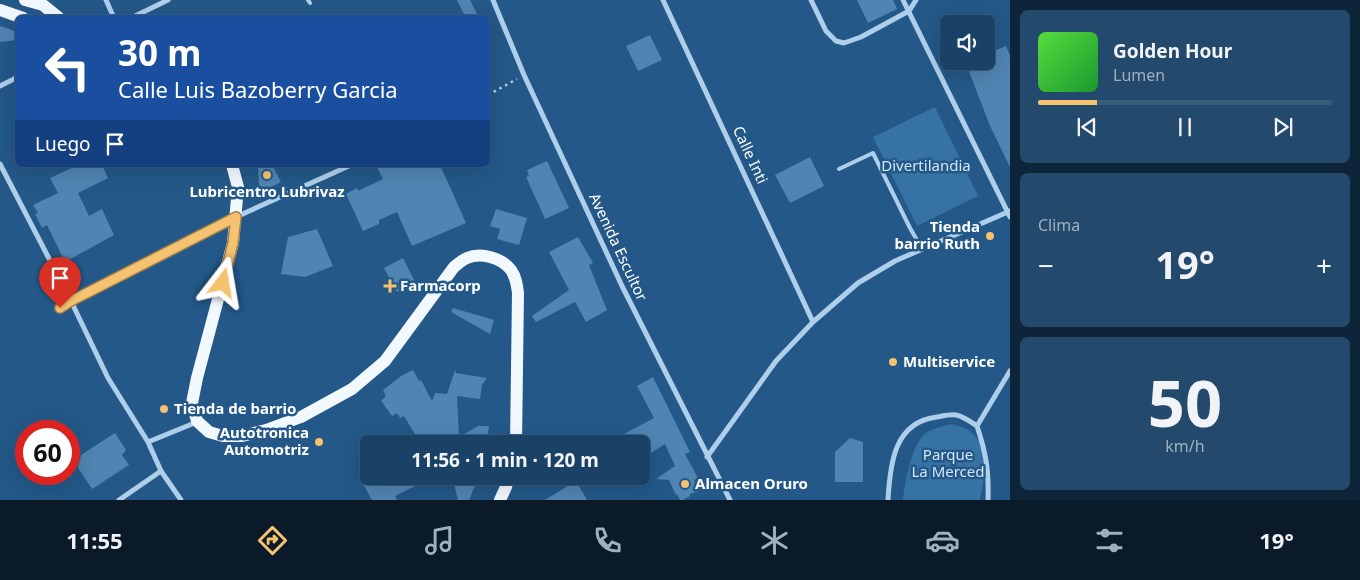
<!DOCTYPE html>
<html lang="es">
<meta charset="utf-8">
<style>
:root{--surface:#1a4266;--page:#23496c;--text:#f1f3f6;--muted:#9fb0bf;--line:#385b7a;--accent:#f5c270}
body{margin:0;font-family:"Noto Sans",sans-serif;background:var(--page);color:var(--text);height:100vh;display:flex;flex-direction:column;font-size:19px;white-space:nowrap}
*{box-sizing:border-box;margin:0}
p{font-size:16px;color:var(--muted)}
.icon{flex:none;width:28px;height:28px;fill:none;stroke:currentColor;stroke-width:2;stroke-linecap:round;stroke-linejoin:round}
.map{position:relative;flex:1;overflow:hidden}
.panel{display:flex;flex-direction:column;gap:10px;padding:10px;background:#0e2438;width:350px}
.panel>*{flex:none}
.guide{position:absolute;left:15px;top:15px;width:475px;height:152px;border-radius:8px;box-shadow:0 5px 20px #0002,0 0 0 1px var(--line);background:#1a4fa0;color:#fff;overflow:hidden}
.buttons{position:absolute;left:940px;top:15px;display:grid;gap:10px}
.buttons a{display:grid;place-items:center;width:55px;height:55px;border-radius:8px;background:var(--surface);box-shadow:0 5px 20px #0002,0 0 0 1px var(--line);font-size:25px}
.speed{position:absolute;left:15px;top:420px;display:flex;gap:10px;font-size:25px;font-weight:700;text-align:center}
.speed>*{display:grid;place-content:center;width:65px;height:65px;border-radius:50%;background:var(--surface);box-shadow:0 5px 20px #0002,0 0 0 1px var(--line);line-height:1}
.speed .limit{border:8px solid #d22;background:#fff;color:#111}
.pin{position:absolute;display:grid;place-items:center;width:42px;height:42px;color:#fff;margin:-51px -21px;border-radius:50% 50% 50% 0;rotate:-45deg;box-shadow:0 0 5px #0007}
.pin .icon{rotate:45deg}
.me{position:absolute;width:55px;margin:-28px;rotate:14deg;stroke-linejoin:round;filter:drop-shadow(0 0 4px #0008)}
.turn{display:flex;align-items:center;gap:18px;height:105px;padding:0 20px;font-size:22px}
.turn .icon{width:65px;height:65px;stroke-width:2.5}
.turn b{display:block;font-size:35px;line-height:42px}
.then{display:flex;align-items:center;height:48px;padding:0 20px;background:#0003;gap:10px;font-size:19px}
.big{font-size:38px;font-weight:700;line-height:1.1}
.panel .widget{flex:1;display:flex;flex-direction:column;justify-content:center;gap:8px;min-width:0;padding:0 18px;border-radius:8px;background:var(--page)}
.panel .dial{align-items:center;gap:0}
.dial b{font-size:65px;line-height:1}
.song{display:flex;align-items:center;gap:15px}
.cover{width:60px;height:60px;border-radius:8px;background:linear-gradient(135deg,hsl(110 70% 55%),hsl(130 70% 35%))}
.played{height:5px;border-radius:2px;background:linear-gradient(90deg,var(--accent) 20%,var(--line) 20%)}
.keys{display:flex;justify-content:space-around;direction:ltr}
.heat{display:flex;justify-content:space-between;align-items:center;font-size:28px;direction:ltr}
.trip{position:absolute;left:360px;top:435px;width:290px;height:50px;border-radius:8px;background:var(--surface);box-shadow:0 5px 20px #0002,0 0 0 1px var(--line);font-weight:700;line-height:50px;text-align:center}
.menu{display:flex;height:80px;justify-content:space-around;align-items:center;background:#0a1a29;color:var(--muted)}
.menu .icon{width:35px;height:35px}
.menu .on{color:var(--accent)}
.menu b{font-size:22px;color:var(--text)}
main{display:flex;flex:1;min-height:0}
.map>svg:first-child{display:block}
</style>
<main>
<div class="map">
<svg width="1010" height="500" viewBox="0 0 1010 500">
<rect width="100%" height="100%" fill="#235888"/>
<path fill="#3772a5" d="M 935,107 L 978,196 L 917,226 L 873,137 Z
M 952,424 C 958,426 966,428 971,432 C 990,446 984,481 980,500 L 903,500 C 905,482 911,445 926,433 C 934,428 943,426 952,424 Z"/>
<path fill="#5084b2" d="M 457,0 L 470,0 L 479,18 L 466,18 Z
M 857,0 L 893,0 L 897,9 L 868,23 Z
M 0,26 L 18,32 L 18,40 L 0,42 Z
M 650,35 L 662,60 L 638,71 L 626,46 Z
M 1006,46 L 1010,56 L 1010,167 L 990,126 L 965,61 L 986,61 L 986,54 Z
M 810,157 L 824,186 L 790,203 L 775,175 Z
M 547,161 L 569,208 L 545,219 L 526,177 L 529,176 L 527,170 Z
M 78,165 L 102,165 L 108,178 L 78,193 L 89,216 L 102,209 L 114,235 L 65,262 L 47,225 L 42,228 L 35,214 L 38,213 L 33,205 L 58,193 L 50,178 Z
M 262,165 L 272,165 L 281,182 L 265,190 L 259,185 L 258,167 Z
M 376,165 L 440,165 L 466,223 L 412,246 L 397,212 L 379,220 L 379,224 L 363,231 L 346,194 L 357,188 L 358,191 L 383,179 Z
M 496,209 L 527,218 L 519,245 L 497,239 L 500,229 L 490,226 Z
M 317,229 L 333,266 L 305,277 L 281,274 L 288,237 Z
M 578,237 L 593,263 L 589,265 L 607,310 L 586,322 L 575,302 L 536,322 L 532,316 L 569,290 L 549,252 Z
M 403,258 L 415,282 L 397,292 L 384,268 Z
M 453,308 L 494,320 L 490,334 L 451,312 Z
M 413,370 L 419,381 L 421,380 L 432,401 L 435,393 L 447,394 L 455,370 L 456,373 L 487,378 L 482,385 L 480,399 L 457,396 L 459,437 L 478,426 L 489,426 L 487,444 L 421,444 L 404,416 L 400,418 L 397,413 L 392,416 L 381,401 L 386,396 L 383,390 L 401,376 Z
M 653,377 L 690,452 L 685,454 L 698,478 L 694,480 L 699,491 L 690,494 L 690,496 L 683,500 L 680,500 L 677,494 L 676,495 L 669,480 L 656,479 L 675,466 L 665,444 L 641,459 L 641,444 L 627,444 L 622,435 L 654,418 L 637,386 Z
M 115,433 L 126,450 L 122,455 L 129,465 L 92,489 L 73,460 Z
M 850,438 L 863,442 L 863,482 L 835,482 L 835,452 Z
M 373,476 L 435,476 L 395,496 L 397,500 L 372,500 L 363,484 L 367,482 L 366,480 Z
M 452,476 L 479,476 L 469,500 L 458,500 Z
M 576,481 L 587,500 L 545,500 Z"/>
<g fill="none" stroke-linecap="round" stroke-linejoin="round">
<path stroke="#aeceea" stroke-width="2.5" stroke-dasharray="2.5 4" stroke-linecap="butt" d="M 488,95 L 517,79"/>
<path stroke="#aeceea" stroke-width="4" d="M 308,0 L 310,3
M 839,169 L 873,153 L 910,228 L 922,249"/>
<path stroke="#aeceea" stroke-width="5" d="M 106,0 L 114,18
M 493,0 L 524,75 L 622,286 L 730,500
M 663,0 L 813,322
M 811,0 L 826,31 L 836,41 L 844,43 L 861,37 L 909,11 L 916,0
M 903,0 L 1010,217
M 131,18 L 168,0
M 0,86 L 18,77
M 0,164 L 71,301 L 108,378 L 148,442 L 161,471 L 181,500
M 60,309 L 71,301 L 236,217 L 351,165
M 977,426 L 1010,371
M 148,442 L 197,422
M 707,457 L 776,361 L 813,322 L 858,283 L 895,261 L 1010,211
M 119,500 L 161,471
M 888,500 C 890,464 894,422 937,417 C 943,416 951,414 956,415 C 963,416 971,422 977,426 C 986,453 989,471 988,500"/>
<path stroke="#f1f8fe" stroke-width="12" d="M 25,0 L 43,5 L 59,18
M 0,10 L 23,18
M 232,165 L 238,187 L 233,243 L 197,378 L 192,403 L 197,421 L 209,432 L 223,436 L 242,436 L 266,430 L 301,417 L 352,389 L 385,361 L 454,267 C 458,264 462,260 467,258 C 481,252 502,258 511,270 C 516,277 517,285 518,293 L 516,444
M 500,500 L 506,487 L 509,476"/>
</g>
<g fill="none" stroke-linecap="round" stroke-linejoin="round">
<g stroke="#9f7e49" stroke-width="12">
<path id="route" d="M 60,308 L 71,301 L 236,217 L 233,243 L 223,283"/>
</g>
<use href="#route" stroke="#f5c270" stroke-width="9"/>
</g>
<g fill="#f5c270" stroke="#235888" stroke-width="2">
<circle cx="267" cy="175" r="5"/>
<circle cx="990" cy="236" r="5"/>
<path d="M387.5 278.5h5v5h5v5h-5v5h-5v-5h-5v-5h5z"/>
<circle cx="893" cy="362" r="5"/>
<circle cx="164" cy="409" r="5"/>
<circle cx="319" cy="442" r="5"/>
<circle cx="685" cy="484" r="5"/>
</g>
<g text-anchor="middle" stroke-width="5" stroke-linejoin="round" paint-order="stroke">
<g font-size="15" fill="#fff" stroke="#235888">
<text transform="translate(750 155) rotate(65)" y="5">Calle Inti</text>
<text transform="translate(618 247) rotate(65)" y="5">Avenida Escultor</text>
</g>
<g font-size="15" fill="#d2e6f7" stroke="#235888">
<text x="926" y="171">Divertilandia</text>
<text x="948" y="460">Parque<tspan x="948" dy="17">La Merced</tspan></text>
</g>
<g font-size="15" font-weight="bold" fill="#fff" stroke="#235888" text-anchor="start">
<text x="267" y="197" text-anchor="middle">Lubricentro Lubrivaz</text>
<text x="980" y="232" text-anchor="end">Tienda<tspan x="980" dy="17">barrio Ruth</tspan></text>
<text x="400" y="291">Farmacorp</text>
<text x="903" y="367">Multiservice</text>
<text x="174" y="414">Tienda de barrio</text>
<text x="309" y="438" text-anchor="end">Autotronica<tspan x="309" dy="17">Automotriz</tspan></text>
<text x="695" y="489">Almacen Oruro</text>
</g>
</g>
</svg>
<div class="buttons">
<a><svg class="icon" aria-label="sound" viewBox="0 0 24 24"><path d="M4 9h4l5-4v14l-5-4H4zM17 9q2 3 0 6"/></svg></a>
</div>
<div class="speed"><div class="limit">60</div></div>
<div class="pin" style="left:60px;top:308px;background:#d93025"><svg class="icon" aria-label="arrive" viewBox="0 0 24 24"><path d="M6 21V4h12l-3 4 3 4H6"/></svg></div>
<svg class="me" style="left:223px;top:283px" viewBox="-20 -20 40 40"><path d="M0-17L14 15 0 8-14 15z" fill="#f5c270" stroke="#fff" stroke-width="4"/></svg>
<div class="trip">11:56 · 1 min · 120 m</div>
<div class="guide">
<div class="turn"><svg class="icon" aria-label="left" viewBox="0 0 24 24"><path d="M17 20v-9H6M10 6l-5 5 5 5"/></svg><div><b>30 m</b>Calle Luis Bazoberry Garcia</div></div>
<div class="then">Luego<svg class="icon" aria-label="arrive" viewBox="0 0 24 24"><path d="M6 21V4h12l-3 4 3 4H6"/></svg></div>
</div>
</div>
<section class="panel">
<div class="widget">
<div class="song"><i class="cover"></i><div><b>Golden Hour</b><p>Lumen</p></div></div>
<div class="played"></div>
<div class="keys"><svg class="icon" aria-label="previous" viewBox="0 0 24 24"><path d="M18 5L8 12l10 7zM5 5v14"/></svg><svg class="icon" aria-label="pause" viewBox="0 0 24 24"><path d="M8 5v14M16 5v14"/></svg><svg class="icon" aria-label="next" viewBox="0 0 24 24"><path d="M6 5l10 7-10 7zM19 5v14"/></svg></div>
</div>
<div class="widget"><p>Clima</p>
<div class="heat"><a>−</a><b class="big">19°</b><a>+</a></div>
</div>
<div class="widget dial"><b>50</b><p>km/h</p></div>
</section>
</main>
<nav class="menu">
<b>11:55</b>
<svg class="icon on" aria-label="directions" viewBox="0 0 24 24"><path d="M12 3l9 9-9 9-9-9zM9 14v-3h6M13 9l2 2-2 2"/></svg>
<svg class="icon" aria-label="music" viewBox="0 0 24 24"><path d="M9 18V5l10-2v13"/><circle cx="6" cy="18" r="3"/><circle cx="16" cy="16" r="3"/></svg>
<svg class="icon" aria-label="phone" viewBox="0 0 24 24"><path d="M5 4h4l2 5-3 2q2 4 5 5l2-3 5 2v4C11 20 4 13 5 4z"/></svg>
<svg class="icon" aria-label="climate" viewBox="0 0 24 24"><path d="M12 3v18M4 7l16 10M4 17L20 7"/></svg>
<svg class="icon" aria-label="car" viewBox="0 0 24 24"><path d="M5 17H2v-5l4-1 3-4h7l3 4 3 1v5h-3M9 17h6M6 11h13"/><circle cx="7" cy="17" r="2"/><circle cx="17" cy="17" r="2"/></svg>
<svg class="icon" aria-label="filters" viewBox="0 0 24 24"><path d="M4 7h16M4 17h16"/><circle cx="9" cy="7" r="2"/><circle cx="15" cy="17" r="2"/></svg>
<b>19°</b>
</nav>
